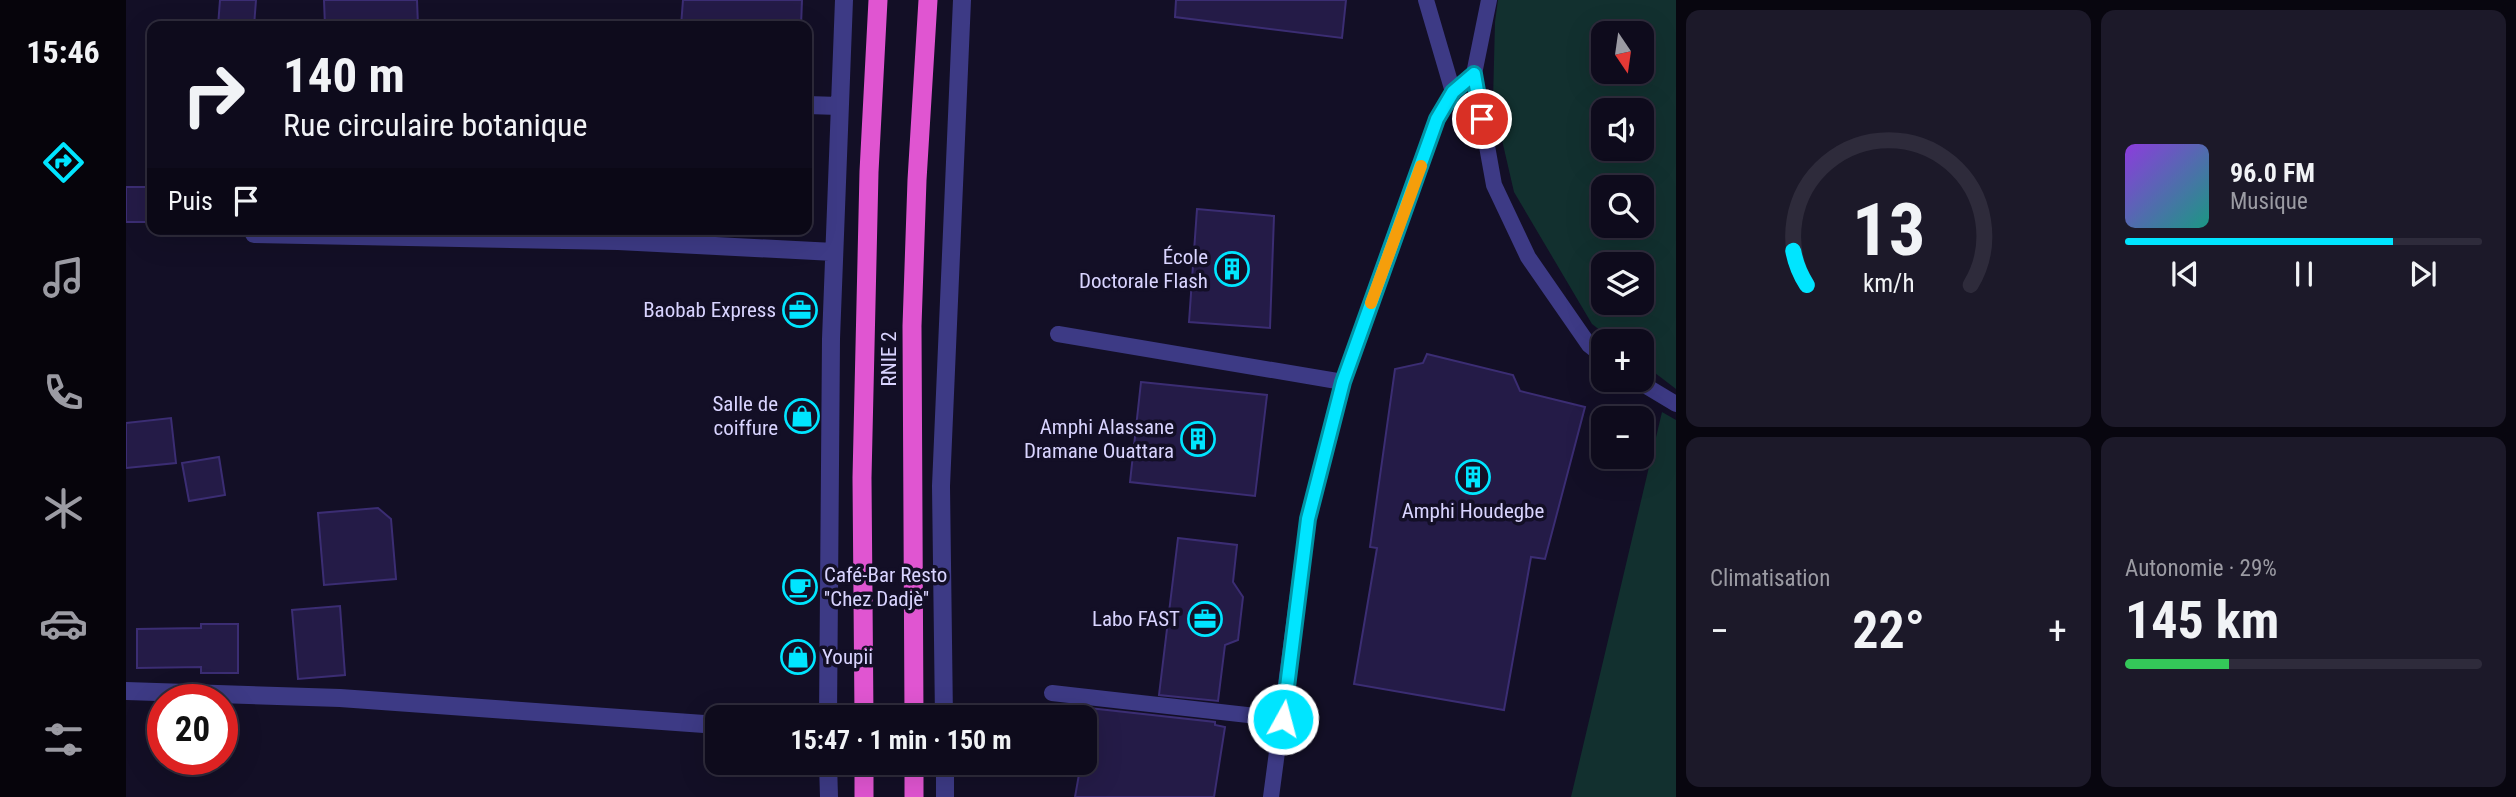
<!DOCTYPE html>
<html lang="fr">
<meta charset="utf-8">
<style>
:root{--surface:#0e0b1c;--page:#1c1929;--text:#f1f3f6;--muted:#9b9ba3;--line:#2e2b3b;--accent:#00e5ff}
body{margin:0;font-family:"Roboto Condensed",sans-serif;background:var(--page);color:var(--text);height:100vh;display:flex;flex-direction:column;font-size:26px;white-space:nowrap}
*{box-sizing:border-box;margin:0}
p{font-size:23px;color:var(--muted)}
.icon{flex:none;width:38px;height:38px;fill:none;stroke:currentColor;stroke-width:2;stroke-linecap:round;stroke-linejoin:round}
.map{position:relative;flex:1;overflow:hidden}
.sheet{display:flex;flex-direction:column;gap:10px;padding:10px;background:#08060f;width:840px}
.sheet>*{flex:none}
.banner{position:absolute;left:21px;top:21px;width:665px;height:214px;border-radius:14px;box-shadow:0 7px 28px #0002,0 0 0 2px var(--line);background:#0e0b1c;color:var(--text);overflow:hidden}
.needle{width:46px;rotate:167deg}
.controls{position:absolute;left:1465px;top:21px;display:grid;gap:14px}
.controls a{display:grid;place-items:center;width:63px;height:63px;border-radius:14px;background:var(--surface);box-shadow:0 7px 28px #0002,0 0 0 2px var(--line);font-size:35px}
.speed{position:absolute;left:21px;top:684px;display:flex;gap:14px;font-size:35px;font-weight:700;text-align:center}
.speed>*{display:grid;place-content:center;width:91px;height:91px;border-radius:50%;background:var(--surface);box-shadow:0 7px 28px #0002,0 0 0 2px var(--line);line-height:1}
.speed .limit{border:10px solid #d22;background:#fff;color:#111}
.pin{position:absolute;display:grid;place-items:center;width:60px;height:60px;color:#fff;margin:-30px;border:4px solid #fff;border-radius:50%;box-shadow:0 2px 7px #0007}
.me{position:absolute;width:77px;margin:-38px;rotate:7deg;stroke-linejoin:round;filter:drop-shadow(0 0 5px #0008)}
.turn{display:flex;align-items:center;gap:24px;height:147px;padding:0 21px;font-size:32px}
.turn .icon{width:91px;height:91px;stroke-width:2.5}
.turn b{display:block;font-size:49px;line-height:60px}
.then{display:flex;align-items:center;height:66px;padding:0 21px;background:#0003;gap:14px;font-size:26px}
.big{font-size:52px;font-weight:700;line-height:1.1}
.sheet .tile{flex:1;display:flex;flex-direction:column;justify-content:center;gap:10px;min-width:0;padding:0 24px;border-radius:14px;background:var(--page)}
.sheet .dial{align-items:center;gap:0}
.dial svg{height:182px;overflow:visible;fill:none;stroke:var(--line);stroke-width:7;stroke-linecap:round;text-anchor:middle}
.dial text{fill:var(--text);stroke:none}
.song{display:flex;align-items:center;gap:21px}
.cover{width:84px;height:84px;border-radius:10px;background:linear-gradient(135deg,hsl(270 70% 55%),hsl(170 70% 35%))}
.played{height:7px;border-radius:4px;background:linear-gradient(90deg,var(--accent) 75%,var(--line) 75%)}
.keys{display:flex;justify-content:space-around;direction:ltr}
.heat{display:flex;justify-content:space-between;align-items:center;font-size:38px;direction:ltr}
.charge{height:10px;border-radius:5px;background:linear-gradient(90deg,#34c759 29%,var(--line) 0)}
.sheet .tiles{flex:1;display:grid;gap:10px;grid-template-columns:repeat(2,1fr)}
.trip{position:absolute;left:579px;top:705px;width:392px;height:70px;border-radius:14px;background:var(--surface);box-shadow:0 7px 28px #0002,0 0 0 2px var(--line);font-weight:700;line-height:70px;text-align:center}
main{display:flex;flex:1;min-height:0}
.dock{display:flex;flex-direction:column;width:126px;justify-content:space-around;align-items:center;background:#06040b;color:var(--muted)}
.dock .icon{width:49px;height:49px}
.dock .current{color:var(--accent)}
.dock b{font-size:32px;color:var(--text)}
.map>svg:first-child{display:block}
</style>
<main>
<nav class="dock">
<b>15:46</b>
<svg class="icon current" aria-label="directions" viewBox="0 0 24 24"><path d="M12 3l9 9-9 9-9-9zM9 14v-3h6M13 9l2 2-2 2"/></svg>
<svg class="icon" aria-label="music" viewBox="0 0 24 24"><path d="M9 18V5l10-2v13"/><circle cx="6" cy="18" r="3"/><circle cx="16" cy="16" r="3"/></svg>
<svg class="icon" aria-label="phone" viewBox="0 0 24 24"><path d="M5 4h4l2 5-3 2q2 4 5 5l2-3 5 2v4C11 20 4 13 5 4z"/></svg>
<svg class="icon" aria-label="climate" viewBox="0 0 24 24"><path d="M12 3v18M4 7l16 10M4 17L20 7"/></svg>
<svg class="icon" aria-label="car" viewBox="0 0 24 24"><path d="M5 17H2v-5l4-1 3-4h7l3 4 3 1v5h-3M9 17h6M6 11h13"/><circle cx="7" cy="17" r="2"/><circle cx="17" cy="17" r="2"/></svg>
<svg class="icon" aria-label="filters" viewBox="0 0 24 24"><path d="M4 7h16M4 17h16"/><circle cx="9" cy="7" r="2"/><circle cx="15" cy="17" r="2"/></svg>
</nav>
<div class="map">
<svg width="1550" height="797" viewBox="0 0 1550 797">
<rect width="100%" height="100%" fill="#130f26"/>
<path fill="#12302f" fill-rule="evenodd" d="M 1372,0 L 1550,0 L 1550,389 L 1516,363 L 1516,341 L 1488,341 L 1466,324 L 1388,192 L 1367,101 L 1369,22 ZM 1477,33 L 1516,33 L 1516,72 L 1477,72 ZM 1477,110 L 1516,110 L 1516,149 L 1477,149 ZM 1477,187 L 1516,187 L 1516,226 L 1477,226 ZM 1477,264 L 1516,264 L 1516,303 L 1477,303 Z
M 1536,412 L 1550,420 L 1550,797 L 1445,797 Z"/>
<path fill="#241b47" stroke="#3b2d73" stroke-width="2" d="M 94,0 L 130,0 L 128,26 L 92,26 Z
M 198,0 L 291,0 L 292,26 L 199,26 Z
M 557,0 L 676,0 L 675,26 L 555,26 Z
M 1050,0 L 1220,0 L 1216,38 L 1049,17 Z
M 0,187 L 26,187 L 26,222 L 0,222 Z
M 1071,209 L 1148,216 L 1144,328 L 1063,322 Z
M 1301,354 L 1387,375 L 1394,391 L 1459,407 L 1419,559 L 1405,557 L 1378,710 L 1228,684 L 1251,548 L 1244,547 L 1269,369 L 1297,363 Z
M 1015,382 L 1141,395 L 1129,496 L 1004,482 Z
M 45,418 L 50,463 L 0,468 L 0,423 Z
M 93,457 L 99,495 L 63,501 L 56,463 Z
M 252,508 L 265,519 L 270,579 L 198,585 L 192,513 Z
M 1052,538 L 1111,545 L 1107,582 L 1117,597 L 1112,640 L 1099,645 L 1092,701 L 1033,695 Z
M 214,606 L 219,675 L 172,679 L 166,610 Z
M 75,624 L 112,624 L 112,673 L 75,673 L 75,667 L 11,668 L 11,629 L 75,628 Z
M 963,708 L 1089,722 L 1089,725 L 1099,727 L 1088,797 L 949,797 L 955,763 L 959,763 L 959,735 Z"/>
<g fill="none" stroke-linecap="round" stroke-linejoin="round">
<path stroke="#3d3a85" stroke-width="16" d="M 1300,0 L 1327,92
M 1363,0 L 1348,74 L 1368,185 L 1402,257 L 1463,345 L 1477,356
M 932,334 L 1217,382
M 1510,380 L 1550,404
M 926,693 L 1157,719
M 1145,797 L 1182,519 L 1217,382 L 1311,119 L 1327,92 L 1348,74"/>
<path stroke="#3d3a85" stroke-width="18" d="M 681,105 L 713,106
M 128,234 L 492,241 L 708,252
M 0,691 L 214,698 L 592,725
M 702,718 L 705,339 L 718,0
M 702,763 L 703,797"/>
<path stroke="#3d3a85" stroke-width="18" d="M 818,718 L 815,486 L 836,0
M 819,763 L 819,797"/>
<path stroke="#e055d1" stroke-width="19" d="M 738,718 L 736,478 L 743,172 L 752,0
M 788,718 L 786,326 L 791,180 L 802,0
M 738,763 L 738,797
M 788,763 L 788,797"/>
</g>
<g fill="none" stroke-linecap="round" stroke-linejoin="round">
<g stroke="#0095a6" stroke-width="18">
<path id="route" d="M 1157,719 L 1182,519 L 1217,382 L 1311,119 L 1327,92 L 1348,74 L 1356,119"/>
</g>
<use href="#route" stroke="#00e5ff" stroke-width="12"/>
<path stroke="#f59e0b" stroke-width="12" d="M 1245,303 L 1295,166"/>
</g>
<defs>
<g id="building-ring" transform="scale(1.75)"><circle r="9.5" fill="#130f26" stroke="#00e5ff" stroke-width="1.5"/><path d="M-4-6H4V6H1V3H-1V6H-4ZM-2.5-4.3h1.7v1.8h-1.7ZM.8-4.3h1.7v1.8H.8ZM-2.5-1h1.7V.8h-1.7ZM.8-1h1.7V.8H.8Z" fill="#00e5ff"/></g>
<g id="office-ring" transform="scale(1.75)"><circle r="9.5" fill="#130f26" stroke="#00e5ff" stroke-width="1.5"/><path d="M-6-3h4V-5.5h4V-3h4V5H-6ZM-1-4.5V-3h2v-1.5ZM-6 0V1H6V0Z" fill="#00e5ff"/></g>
<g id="shop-ring" transform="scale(1.75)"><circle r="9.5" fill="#130f26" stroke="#00e5ff" stroke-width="1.5"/><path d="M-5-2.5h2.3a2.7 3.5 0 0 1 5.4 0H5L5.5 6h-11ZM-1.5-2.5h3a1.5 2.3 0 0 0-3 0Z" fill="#00e5ff"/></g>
<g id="cafe-ring" transform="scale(1.75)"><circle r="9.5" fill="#130f26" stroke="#00e5ff" stroke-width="1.5"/><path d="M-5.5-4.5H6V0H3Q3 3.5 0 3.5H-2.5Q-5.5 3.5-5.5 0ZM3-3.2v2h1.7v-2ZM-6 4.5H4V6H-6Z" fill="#00e5ff"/></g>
</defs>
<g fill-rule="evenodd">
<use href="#building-ring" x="1106" y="269"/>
<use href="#office-ring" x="674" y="310"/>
<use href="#shop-ring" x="676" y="416"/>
<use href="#building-ring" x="1072" y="439"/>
<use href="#building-ring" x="1347" y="477"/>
<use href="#cafe-ring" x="674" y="587"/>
<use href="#office-ring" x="1079" y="619"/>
<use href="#shop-ring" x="672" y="657"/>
</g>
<g text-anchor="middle" stroke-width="7" stroke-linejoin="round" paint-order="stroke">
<g font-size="21" fill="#d9d4ff" stroke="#130f26" text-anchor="end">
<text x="1082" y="264">École<tspan x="1082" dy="24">Doctorale Flash</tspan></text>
<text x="650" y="317">Baobab Express</text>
<text x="652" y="411">Salle de<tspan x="652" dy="24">coiffure</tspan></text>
<text x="1048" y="434">Amphi Alassane<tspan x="1048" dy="24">Dramane Ouattara</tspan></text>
<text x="1347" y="518" text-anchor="middle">Amphi Houdegbe</text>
<text x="698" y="582" text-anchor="start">Café-Bar Resto<tspan x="698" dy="24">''Chez Dadjè''</tspan></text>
<text x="1054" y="626">Labo FAST</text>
<text x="696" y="664" text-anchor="start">Youpii</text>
</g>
<g font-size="21" fill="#d9d4ff" stroke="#130f26">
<text transform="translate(763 359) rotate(-90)" y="7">RNIE 2</text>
</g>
</g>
</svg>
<div class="controls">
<a><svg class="needle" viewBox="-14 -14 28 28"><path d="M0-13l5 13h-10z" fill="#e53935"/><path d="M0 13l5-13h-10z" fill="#9b9ba3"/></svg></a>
<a><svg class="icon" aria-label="sound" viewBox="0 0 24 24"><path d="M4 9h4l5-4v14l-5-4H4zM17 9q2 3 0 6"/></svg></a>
<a><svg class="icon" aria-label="search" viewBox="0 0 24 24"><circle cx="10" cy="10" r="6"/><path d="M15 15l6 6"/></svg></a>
<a><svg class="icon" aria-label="layers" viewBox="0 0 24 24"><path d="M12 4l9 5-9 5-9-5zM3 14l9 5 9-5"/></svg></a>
<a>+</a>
<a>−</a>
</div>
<div class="speed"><div class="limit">20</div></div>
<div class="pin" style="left:1356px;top:119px;background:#d93025"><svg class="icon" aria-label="arrive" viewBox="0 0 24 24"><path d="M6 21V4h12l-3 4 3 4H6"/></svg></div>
<svg class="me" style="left:1157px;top:719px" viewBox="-20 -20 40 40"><circle r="17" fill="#00e5ff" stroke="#fff" stroke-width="3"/><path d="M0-11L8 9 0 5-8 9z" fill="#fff"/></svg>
<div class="trip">15:47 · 1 min · 150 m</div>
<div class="banner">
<div class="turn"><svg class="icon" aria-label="right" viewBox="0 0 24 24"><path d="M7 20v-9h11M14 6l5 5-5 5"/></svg><div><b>140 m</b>Rue circulaire botanique</div></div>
<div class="then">Puis<svg class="icon" aria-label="arrive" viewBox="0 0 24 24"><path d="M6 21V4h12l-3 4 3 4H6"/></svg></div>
</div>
</div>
<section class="sheet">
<div class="tiles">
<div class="tile dial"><svg viewBox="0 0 100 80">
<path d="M14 69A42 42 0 1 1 86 69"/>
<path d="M14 69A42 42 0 0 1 8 54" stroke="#00e5ff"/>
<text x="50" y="56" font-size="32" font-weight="700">13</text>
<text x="50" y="72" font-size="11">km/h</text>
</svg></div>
<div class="tile">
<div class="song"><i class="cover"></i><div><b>96.0 FM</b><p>Musique</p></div></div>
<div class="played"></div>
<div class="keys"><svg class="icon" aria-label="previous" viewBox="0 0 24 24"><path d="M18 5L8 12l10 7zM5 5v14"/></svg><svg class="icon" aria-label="pause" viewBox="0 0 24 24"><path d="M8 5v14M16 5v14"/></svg><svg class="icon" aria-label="next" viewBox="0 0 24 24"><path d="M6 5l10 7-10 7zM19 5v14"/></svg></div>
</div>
<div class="tile"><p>Climatisation</p>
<div class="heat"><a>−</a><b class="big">22°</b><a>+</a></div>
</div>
<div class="tile"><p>Autonomie · 29%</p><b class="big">145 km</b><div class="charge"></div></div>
</div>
</section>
</main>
